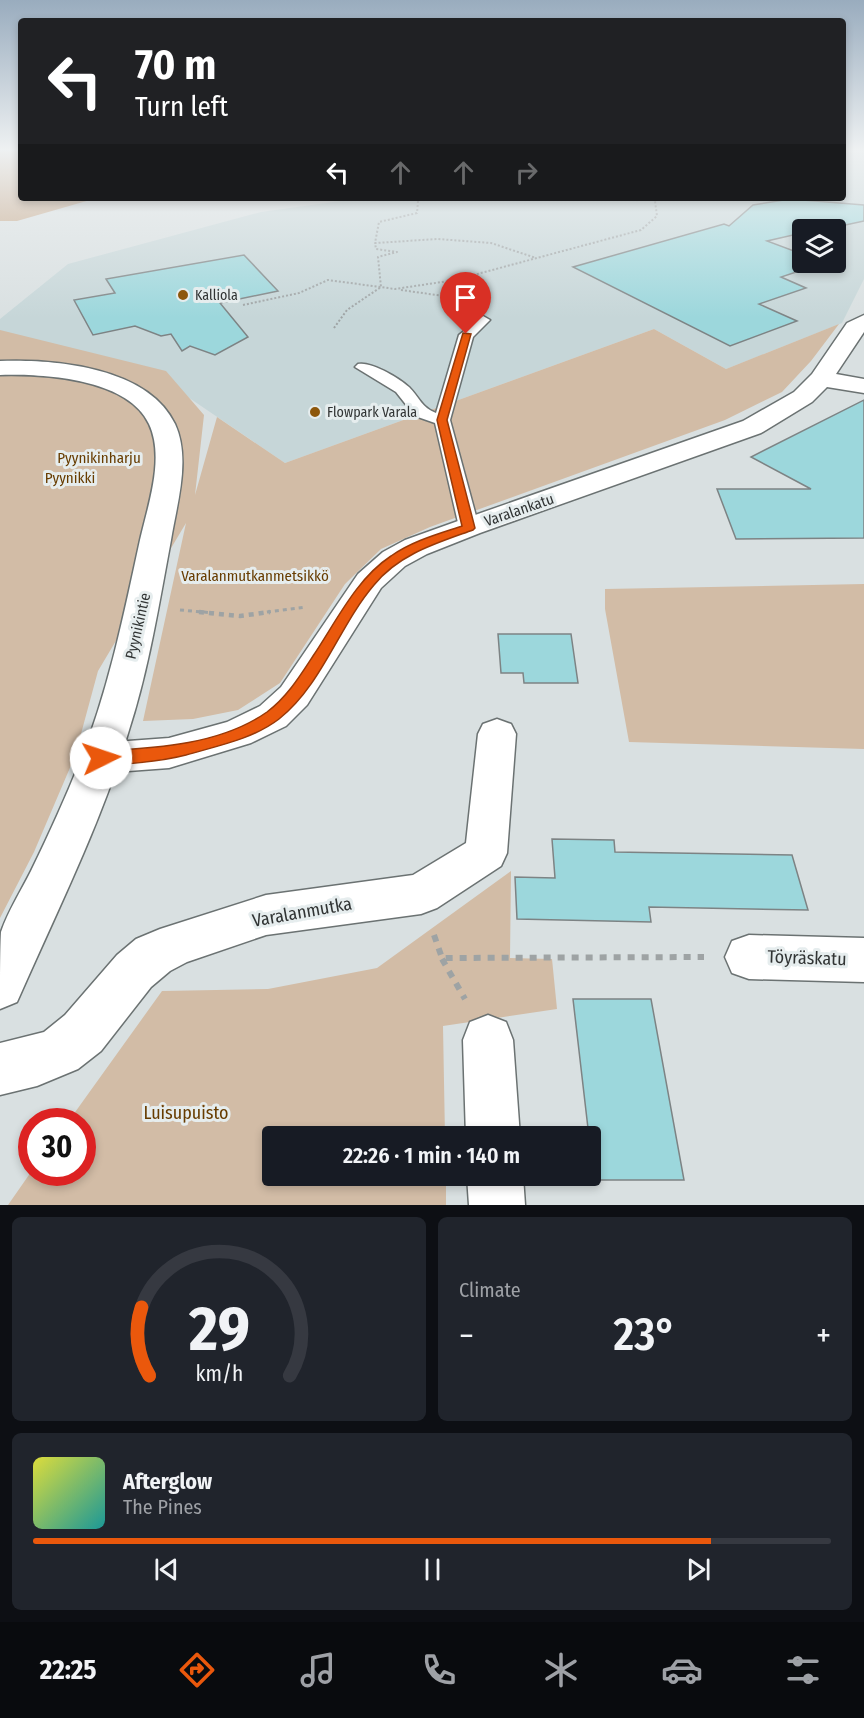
<!DOCTYPE html>
<meta charset="utf-8">
<style>
:root{--surface:#171b24;--page:#20242c;--text:#f1f3f6;--muted:#9ea1a6;--line:#363941;--accent:#ea580c}
body{margin:0;font-family:"Fira Sans Condensed",sans-serif;background:var(--page);color:var(--text);height:100vh;display:flex;flex-direction:column;font-size:22px;white-space:nowrap}
*{box-sizing:border-box;margin:0}
p{font-size:20px;color:var(--muted)}
.icon{flex:none;width:33px;height:33px;fill:none;stroke:currentColor;stroke-width:2;stroke-linecap:round;stroke-linejoin:round}
.map{position:relative;height:1205px;overflow:hidden}
.sheet{display:flex;flex-direction:column;gap:12px;padding:12px;background:#0d0f14;flex:1}
.sheet>*{flex:none}
.hud{position:absolute;left:18px;top:18px;width:828px;height:183px;border-radius:6px;box-shadow:0 3px 9px #0003;background:#202124;color:#fff;overflow:hidden}
.controls{position:absolute;left:792px;top:219px;display:grid;gap:12px}
.controls a{display:grid;place-items:center;width:54px;height:54px;border-radius:6px;background:var(--surface);box-shadow:0 3px 9px #0003;font-size:30px}
.speed{position:absolute;left:18px;top:1108px;display:flex;gap:12px;font-size:30px;font-weight:700;text-align:center}
.speed>*{display:grid;place-content:center;width:78px;height:78px;border-radius:50%;background:var(--surface);box-shadow:0 3px 9px #0003;line-height:1}
.speed .limit{border:9px solid #d22;background:#fff;color:#111}
.pin{position:absolute;display:grid;place-items:center;width:51px;height:51px;color:#fff;margin:-62px -26px;border-radius:50% 50% 50% 0;rotate:-45deg;box-shadow:0 0 6px #0007}
.pin .icon{rotate:45deg}
.me{position:absolute;width:66px;margin:-33px;rotate:86deg;stroke-linejoin:round;filter:drop-shadow(0 0 4px #0008)}
.turn{display:flex;align-items:center;gap:21px;height:126px;padding:0 18px;font-size:27px}
.turn .icon{width:78px;height:78px;stroke-width:2.5}
.turn b{display:block;font-size:42px;line-height:51px}
.lanes{display:flex;align-items:center;height:57px;padding:0 18px;background:#0003;justify-content:center;gap:30px;direction:ltr}
.lanes .off{opacity:.35}
.big{font-size:45px;font-weight:600;line-height:1.1}
.sheet .card{flex:1;display:flex;flex-direction:column;justify-content:center;gap:9px;min-width:0;padding:0 21px;border-radius:9px;background:var(--page)}
.sheet .dial{align-items:center;gap:0}
.dial svg{height:156px;overflow:visible;fill:none;stroke:var(--line);stroke-width:7;stroke-linecap:round;text-anchor:middle}
.dial text{fill:var(--text);stroke:none}
.song{display:flex;align-items:center;gap:18px}
.cover{width:72px;height:72px;border-radius:9px;background:linear-gradient(135deg,hsl(60 70% 55%),hsl(180 70% 35%))}
.played{height:6px;border-radius:3px;background:linear-gradient(90deg,var(--accent) 85%,var(--line) 85%)}
.keys{display:flex;justify-content:space-around;direction:ltr}
.heat{display:flex;justify-content:space-between;align-items:center;font-size:33px;direction:ltr}
.sheet .tiles{flex:1;display:grid;gap:12px;grid-template-columns:1fr 1fr}
.card:last-child{grid-column:span 2}
.trip{position:absolute;left:262px;top:1126px;width:339px;height:60px;border-radius:6px;background:var(--surface);box-shadow:0 3px 9px #0003;font-weight:600;line-height:60px;text-align:center}
.menu{display:flex;height:96px;justify-content:space-around;align-items:center;background:#090b0e;color:var(--muted)}
.menu .icon{width:42px;height:42px}
.menu .selected{color:var(--accent)}
.menu b{font-size:27px;color:var(--text)}
.map>svg:first-child{display:block}
</style>
<div class="map">
<svg width="864" height="1205" viewBox="0 0 864 1205">
<rect width="100%" height="100%" fill="#d9e0e1"/>
<path fill="#c6d6d8" fill-rule="evenodd" d="M 843,149 L 864,150 L 864,279 L 842,323 L 726,369 L 654,329 L 285,463 L 148,370 L 0,331 L 0,319 L 68,264 L 261,212 L 362,198 L 843,198 ZM 802,230 L 836,230 L 836,262 L 802,262 Z"/>
<path fill="#d2bca6" d="M 839,324 L 811,361 L 782,392 L 725,420 L 430,527 L 381,549 L 345,584 L 280,683 L 238,710 L 193,719 L 143,721 L 186,523 L 98,671 L 75,756 L 34,852 L 0,918 L 0,330 L 166,371 L 204,415 L 195,495 L 217,417 L 285,463 L 654,329 L 726,369 Z
M 864,584 L 864,749 L 629,742 L 605,609 L 605,589 Z
M 511,871 L 510,958 L 552,959 L 557,1009 L 443,1026 L 445,1137 L 273,1137 L 273,1176 L 446,1176 L 446,1205 L 8,1205 L 31,1172 L 82,1173 L 82,1122 L 68,1122 L 162,991 L 268,989 L 377,968 Z"/>
<path fill="#c3a180" d="M 0,149 L 21,149 L 21,198 L 97,198 L 17,221 L 0,221 Z"/>
<path fill="#9cd7dc" stroke="#7d8384" stroke-width="1.5" d="M 790,199 L 864,205 L 864,221 L 822,230 L 802,230 L 802,233 L 767,241 L 802,254 L 802,262 L 823,263 L 781,277 L 806,288 L 759,304 L 797,321 L 730,346 L 573,267 L 724,224 L 729,226 L 753,205 Z
M 244,255 L 278,291 L 220,303 L 248,337 L 215,355 L 190,346 L 182,351 L 171,334 L 161,336 L 135,326 L 93,335 L 74,300 L 115,293 L 106,279 Z
M 864,400 L 864,538 L 736,539 L 717,489 L 811,489 L 751,457 Z
M 498,634 L 571,634 L 578,683 L 524,683 L 523,673 L 501,673 Z
M 552,839 L 614,840 L 615,852 L 792,855 L 808,910 L 649,907 L 651,922 L 517,919 L 515,877 L 555,878 Z
M 573,999 L 651,999 L 684,1180 L 594,1180 Z"/>
<g fill="none" stroke-linecap="round" stroke-linejoin="round">
<g stroke="#6b7272" stroke-width="3">
<path id="service" d="M 483,316 L 490,320 L 473,337 L 450,420 L 479,527 L 469,533 L 459,527 L 435,423 L 415,416 L 396,392 L 355,367 L 358,364 C 371,361 399,378 409,387 C 419,397 422,408 436,413 L 459,335 Z"/>
</g>
<g stroke="#6b7272" stroke-width="3">
<path id="minor" d="M 864,315 L 864,332 L 836,374 L 864,379 L 864,393 L 827,387 L 812,402 L 761,433 L 480,533 L 427,554 L 405,566 L 381,588 L 307,705 L 286,726 L 251,743 L 169,768 L 101,773 L 87,769 L 81,758 L 87,747 L 101,743 L 169,738 L 227,722 L 260,706 L 281,687 L 358,574 L 383,552 L 405,540 L 458,521 L 743,421 L 794,392 L 812,374 L 847,323 Z
M 497,719 L 511,724 L 516,734 L 507,853 L 501,866 L 437,908 L 421,914 L 266,935 L 187,962 L 170,971 L 151,987 L 101,1051 L 78,1069 L 37,1086 L 0,1095 L 0,1043 L 44,1032 L 65,1015 L 117,955 L 136,939 L 160,929 L 266,895 L 413,875 L 466,843 L 478,734 L 483,724 Z
M 749,935 L 864,938 L 864,982 L 749,979 L 732,973 L 725,957 L 732,941 Z
M 488,1015 L 506,1022 L 513,1040 L 520,1137 L 466,1137 L 463,1040 L 470,1022 Z
M 467,1176 L 523,1176 L 525,1205 L 469,1205 Z"/>
</g>
<g stroke="#6b7272" stroke-width="3">
<path id="tertiary" d="M 0,361 C 55,359 148,367 175,424 C 191,459 177,503 171,540 C 159,604 149,668 129,730 C 101,824 56,913 17,1002 L 0,1009 C 0,991 0,947 1,932 C 8,911 21,891 31,871 C 49,834 66,797 81,759 C 109,688 124,614 140,540 C 148,505 165,458 149,424 C 127,378 43,374 0,375 Z"/>
</g>
<path stroke="#9ea3a4" stroke-width="2" stroke-dasharray="2 2" stroke-linecap="butt" d="M 632,198 L 639,201
M 418,201 L 417,213 L 379,222 L 375,243 L 438,239 L 491,243 L 536,258
M 455,280 L 455,288 L 466,299
M 401,290 L 465,299
M 243,305 L 299,293 L 328,280 L 395,289 L 455,280 L 641,230 L 657,216 L 655,201
M 334,328 L 347,310 L 381,287 L 378,257 L 397,252 L 376,249 L 375,243"/>
<path stroke="#9ea3a4" stroke-width="3" stroke-dasharray="4 4" stroke-linecap="butt" d="M 180,610 L 214,613
M 259,613 L 306,607"/>
<path stroke="#9ea3a4" stroke-width="4.5" stroke-dasharray="5 5" stroke-linecap="butt" d="M 199,612 L 240,616 L 270,612"/>
<path stroke="#9ea3a4" stroke-width="6" stroke-dasharray="7 7" stroke-linecap="butt" d="M 434,935 L 442,958 L 704,957
M 442,959 L 465,999"/>
<use href="#service" fill="#fff" fill-rule="evenodd"/>
<use href="#minor" fill="#fff" fill-rule="evenodd"/>
<use href="#tertiary" fill="#fff" fill-rule="evenodd"/>
</g>
<linearGradient id="sky" x2="0" y2="1"><stop stop-color="#99acbe"/><stop offset="0.47" stop-color="#eef1f2"/><stop offset="1" stop-color="#eef1f2" stop-opacity="0"/></linearGradient>
<rect width="864" height="318" fill="url(#sky)"/>
<path fill="#ea580c" stroke="#983908" stroke-width="1.5" d="M 463,333 L 471,334 L 447,420 L 475,528 L 473,530 C 437,543 399,554 374,585 C 339,626 322,685 279,719 C 253,739 217,746 186,755 C 167,760 113,768 95,762 L 93,758 L 95,753 L 101,751 C 156,748 220,745 267,712 C 287,697 300,676 313,656 C 336,622 356,579 391,556 C 412,541 438,534 462,526 L 437,420 Z"/>
<g fill="#8d570b" stroke="#e6edee" stroke-width="2">
<circle cx="183" cy="295" r="6"/>
<circle cx="315" cy="412" r="6"/>
</g>
<g text-anchor="middle" stroke-width="6" stroke-linejoin="round" paint-order="stroke">
<g font-size="14" fill="#313434" stroke="#e6edee" text-anchor="start">
<text x="195" y="300">Kalliola</text>
<text x="327" y="417">Flowpark Varala</text>
</g>
<g font-size="15" fill="#673c00" stroke="#e6edee">
<text x="99" y="463">Pyynikinharju</text>
<text x="70" y="483">Pyynikki</text>
<text x="255" y="581">Varalanmutkanmetsikkö</text>
</g>
<g font-size="15" fill="#313434" stroke="#e6edee">
<text transform="translate(519 510) rotate(-19)" y="5">Varalankatu</text>
<text transform="translate(138 626) rotate(-77)" y="5">Pyynikintie</text>
</g>
<g font-size="18" fill="#313434" stroke="#e6edee">
<text transform="translate(302 912) rotate(-10)" y="6">Varalanmutka</text>
<text transform="translate(807 958) rotate(2)" y="6">Töyräskatu</text>
</g>
<g font-size="18" fill="#673c00" stroke="#e6edee">
<text x="186" y="1119">Luisupuisto</text>
</g>
</g>
</svg>
<div class="controls">
<a><svg class="icon" aria-label="layers" viewBox="0 0 24 24"><path d="M12 4l9 5-9 5-9-5zM3 14l9 5 9-5"/></svg></a>
</div>
<div class="speed"><div class="limit">30</div></div>
<div class="pin" style="left:466px;top:334px;background:#d93025"><svg class="icon" aria-label="arrive" viewBox="0 0 24 24"><path d="M6 21V4h12l-3 4 3 4H6"/></svg></div>
<svg class="me" style="left:101px;top:758px" viewBox="-20 -20 40 40"><circle r="19" fill="#fff"/><path d="M0-13L10 11 0 6-10 11z" fill="#ea580c"/></svg>
<div class="trip">22:26 · 1 min · 140 m</div>
<div class="hud">
<div class="turn"><svg class="icon" aria-label="left" viewBox="0 0 24 24"><path d="M17 20v-9H6M10 6l-5 5 5 5"/></svg><div><b>70 m</b>Turn left</div></div>
<div class="lanes"><svg class="icon" aria-label="left" viewBox="0 0 24 24"><path d="M17 20v-9H6M10 6l-5 5 5 5"/></svg><svg class="icon off" aria-label="ahead" viewBox="0 0 24 24"><path d="M12 20V5M6 11l6-6 6 6"/></svg><svg class="icon off" aria-label="ahead" viewBox="0 0 24 24"><path d="M12 20V5M6 11l6-6 6 6"/></svg><svg class="icon off" aria-label="right" viewBox="0 0 24 24"><path d="M7 20v-9h11M14 6l5 5-5 5"/></svg></div>
</div>
</div>
<section class="sheet">
<div class="tiles">
<div class="card dial"><svg viewBox="0 0 100 80">
<path d="M14 69A42 42 0 1 1 86 69"/>
<path d="M14 69A42 42 0 0 1 10 34" stroke="#ea580c"/>
<text x="50" y="56" font-size="32" font-weight="700">29</text>
<text x="50" y="72" font-size="11">km/h</text>
</svg></div>
<div class="card"><p>Climate</p>
<div class="heat"><a>−</a><b class="big">23°</b><a>+</a></div>
</div>
<div class="card">
<div class="song"><i class="cover"></i><div><b>Afterglow</b><p>The Pines</p></div></div>
<div class="played"></div>
<div class="keys"><svg class="icon" aria-label="previous" viewBox="0 0 24 24"><path d="M18 5L8 12l10 7zM5 5v14"/></svg><svg class="icon" aria-label="pause" viewBox="0 0 24 24"><path d="M8 5v14M16 5v14"/></svg><svg class="icon" aria-label="next" viewBox="0 0 24 24"><path d="M6 5l10 7-10 7zM19 5v14"/></svg></div>
</div>
</div>
</section>
<nav class="menu">
<b>22:25</b>
<svg class="icon selected" aria-label="directions" viewBox="0 0 24 24"><path d="M12 3l9 9-9 9-9-9zM9 14v-3h6M13 9l2 2-2 2"/></svg>
<svg class="icon" aria-label="music" viewBox="0 0 24 24"><path d="M9 18V5l10-2v13"/><circle cx="6" cy="18" r="3"/><circle cx="16" cy="16" r="3"/></svg>
<svg class="icon" aria-label="phone" viewBox="0 0 24 24"><path d="M5 4h4l2 5-3 2q2 4 5 5l2-3 5 2v4C11 20 4 13 5 4z"/></svg>
<svg class="icon" aria-label="climate" viewBox="0 0 24 24"><path d="M12 3v18M4 7l16 10M4 17L20 7"/></svg>
<svg class="icon" aria-label="car" viewBox="0 0 24 24"><path d="M5 17H2v-5l4-1 3-4h7l3 4 3 1v5h-3M9 17h6M6 11h13"/><circle cx="7" cy="17" r="2"/><circle cx="17" cy="17" r="2"/></svg>
<svg class="icon" aria-label="filters" viewBox="0 0 24 24"><path d="M4 7h16M4 17h16"/><circle cx="9" cy="7" r="2"/><circle cx="15" cy="17" r="2"/></svg>
</nav>
